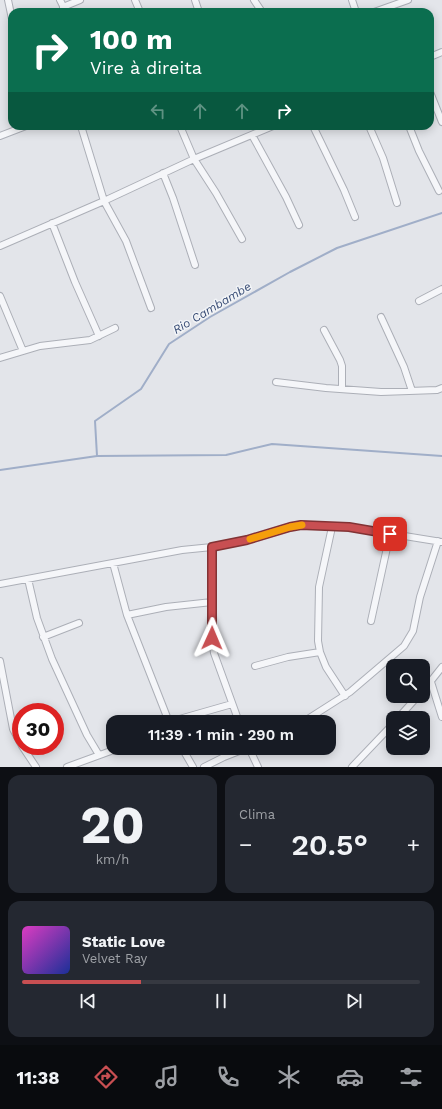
<!DOCTYPE html>
<html lang="pt">
<meta charset="utf-8">
<style>
:root{--surface:#171b24;--page:#242831;--text:#f1f3f6;--muted:#9ea1a6;--line:#363941;--accent:#c84f52}
body{margin:0;font-family:"Work Sans",sans-serif;background:var(--page);color:var(--text);height:100vh;display:flex;flex-direction:column;font-size:15px;white-space:nowrap}
*{box-sizing:border-box;margin:0}
p{font-size:13px;color:var(--muted)}
.icon{flex:none;width:22px;height:22px;fill:none;stroke:currentColor;stroke-width:2;stroke-linecap:round;stroke-linejoin:round}
.map{position:relative;height:767px;overflow:hidden}
.side{display:flex;flex-direction:column;gap:8px;padding:8px;background:#0d0f14;flex:1}
.side>*{flex:none}
.banner{position:absolute;left:8px;top:8px;width:426px;height:122px;border-radius:12px;box-shadow:0 2px 10px #0003;background:#0b6e4f;color:#fff;overflow:hidden}
.tools{position:absolute;left:386px;top:659px;display:grid;gap:8px}
.tools a{display:grid;place-items:center;width:44px;height:44px;border-radius:8px;background:var(--surface);box-shadow:0 2px 10px #0003;font-size:20px}
.speed{position:absolute;left:12px;top:703px;display:flex;gap:8px;font-size:20px;font-weight:700;text-align:center}
.speed>*{display:grid;place-content:center;width:52px;height:52px;border-radius:50%;background:var(--surface);box-shadow:0 2px 10px #0003;line-height:1}
.speed .limit{border:6px solid #d22;background:#fff;color:#111}
.pin{position:absolute;display:grid;place-items:center;width:34px;height:34px;color:#fff;margin:-17px;border-radius:8px;box-shadow:0 2px 6px #0006}
.me{position:absolute;width:44px;margin:-22px;rotate:1deg;stroke-linejoin:round;filter:drop-shadow(0 0 3px #0008)}
.turn{display:flex;align-items:center;gap:14px;height:84px;padding:0 16px;font-size:18px}
.turn .icon{width:52px;height:52px;stroke-width:2.5}
.turn b{display:block;font-size:28px;line-height:34px}
.lanes{display:flex;align-items:center;height:38px;padding:0 16px;background:#0003;justify-content:center;gap:20px;direction:ltr}
.lanes .off{opacity:.35}
.big{font-size:30px;font-weight:600;line-height:1.1}
.side .tile{flex:1;display:flex;flex-direction:column;justify-content:center;gap:6px;min-width:0;padding:0 14px;border-radius:12px;background:var(--page)}
.side .dial{align-items:center;gap:0}
.dial b{font-size:52px;line-height:1}
.song{display:flex;align-items:center;gap:12px}
.cover{width:48px;height:48px;border-radius:6px;background:linear-gradient(135deg,hsl(310 70% 55%),hsl(230 70% 35%))}
.played{height:4px;border-radius:2px;background:linear-gradient(90deg,var(--accent) 30%,var(--line) 30%)}
.keys{display:flex;justify-content:space-around;direction:ltr}
.heat{display:flex;justify-content:space-between;align-items:center;font-size:22px;direction:ltr}
.side .tiles{flex:1;display:grid;gap:8px;grid-template-columns:1fr 1fr}
.tile:last-child{grid-column:span 2}
.trip{position:absolute;left:106px;top:715px;width:230px;height:40px;border-radius:12px;background:var(--surface);box-shadow:0 2px 10px #0003;font-weight:600;line-height:40px;text-align:center}
.dock{display:flex;height:64px;justify-content:space-around;align-items:center;background:#090b0e;color:var(--muted)}
.dock .icon{width:28px;height:28px}
.dock .selected{color:var(--accent)}
.dock b{font-size:18px;color:var(--text)}
.map>svg:first-child{display:block}
</style>
<div class="map">
<svg width="442" height="767" viewBox="0 0 442 767">
<rect width="100%" height="100%" fill="#e3e5ea"/>
<g fill="none" stroke-linecap="round" stroke-linejoin="round">
<path stroke="#a0aec8" stroke-width="2" d="M 97,456 L 226,455 L 272,444 L 442,456
M 0,470 L 97,456 L 95,421 L 141,389 L 169,344 L 210,317 L 290,272 L 337,248 L 442,213"/>
<g stroke="#acafb7" stroke-width="8">
<path id="street" d="M 8,0 L 12,19
M 60,0 L 66,12
M 135,0 L 140,12
M 195,0 L 199,12
M 254,0 L 262,12
M 352,0 L 356,12
M 63,7 L 80,0
M 374,12 L 408,0
M 430,57 L 442,52
M 430,92 L 442,122
M 81,126 L 104,201 L 126,241 L 151,308
M 180,126 L 194,159 L 216,193 L 242,239
M 313,126 L 344,190 L 355,217
M 369,126 L 383,158 L 397,203
M 409,126 L 419,151 L 439,191
M 252,135 L 286,197 L 299,225
M 0,136 L 26,126
M 163,173 L 173,198 L 195,265
M 52,223 L 75,282 L 99,336
M 0,246 L 104,201 L 194,159 L 273,126
M 0,296 L 23,351
M 419,301 L 442,289
M 381,317 L 404,367 L 412,391
M 324,330 L 340,360 L 342,366 L 342,389
M 0,358 L 40,346 L 90,340 L 115,328
M 276,382 L 326,388 L 381,392 L 437,390 L 442,388
M 332,527 L 319,587 L 318,641 L 320,652 L 326,667 L 345,696
M 212,547 L 212,638 L 214,653 L 239,722
M 113,563 L 127,615 L 169,722
M 28,579 L 37,618 L 52,659 L 87,735 L 99,755
M 0,584 L 182,550 L 212,547 L 247,540 L 290,527 L 301,525 L 349,527 L 442,542
M 127,615 L 166,607 L 212,602
M 371,621 L 390,534
M 43,637 L 79,623
M 0,661 L 13,729 L 21,744
M 255,666 L 288,657 L 320,652
M 431,682 L 442,717
M 423,691 L 442,667
M 398,718 L 418,696
M 169,722 L 232,704
M 303,722 L 350,692 L 404,646 L 413,631 L 420,597 L 438,541
M 22,746 L 36,767
M 182,748 L 193,767
M 249,748 L 258,767
M 67,767 L 119,748
M 204,767 L 224,757 L 247,748
M 352,767 L 393,724"/>
</g>
<use href="#street" stroke="#f5f6f9" stroke-width="6"/>
</g>
<g fill="none" stroke-linecap="round" stroke-linejoin="round">
<g stroke="#823335" stroke-width="10">
<path id="route" d="M 212,638 L 212,547 L 247,540 L 290,527 L 301,525 L 349,527 L 390,534"/>
</g>
<use href="#route" stroke="#c84f52" stroke-width="7"/>
<path stroke="#f59e0b" stroke-width="7" d="M 250,539 L 290,527 L 302,525"/>
</g>
<g text-anchor="middle" stroke-width="3" stroke-linejoin="round" paint-order="stroke">
<g font-size="12" font-style="italic" fill="#374b74" stroke="#f2f4f7">
<text transform="translate(212 308) rotate(-31)" y="4">Rio Cambambe</text>
</g>
</g>
</svg>
<div class="tools">
<a><svg class="icon" aria-label="search" viewBox="0 0 24 24"><circle cx="10" cy="10" r="6"/><path d="M15 15l6 6"/></svg></a>
<a><svg class="icon" aria-label="layers" viewBox="0 0 24 24"><path d="M12 4l9 5-9 5-9-5zM3 14l9 5 9-5"/></svg></a>
</div>
<div class="speed"><div class="limit">30</div></div>
<div class="pin" style="left:390px;top:534px;background:#d93025"><svg class="icon" aria-label="arrive" viewBox="0 0 24 24"><path d="M6 21V4h12l-3 4 3 4H6"/></svg></div>
<svg class="me" style="left:212px;top:638px" viewBox="-20 -20 40 40"><path d="M0-17L14 15 0 8-14 15z" fill="#c84f52" stroke="#fff" stroke-width="4"/></svg>
<div class="trip">11:39 · 1 min · 290 m</div>
<div class="banner">
<div class="turn"><svg class="icon" aria-label="right" viewBox="0 0 24 24"><path d="M7 20v-9h11M14 6l5 5-5 5"/></svg><div><b>100 m</b>Vire à direita</div></div>
<div class="lanes"><svg class="icon off" aria-label="left" viewBox="0 0 24 24"><path d="M17 20v-9H6M10 6l-5 5 5 5"/></svg><svg class="icon off" aria-label="ahead" viewBox="0 0 24 24"><path d="M12 20V5M6 11l6-6 6 6"/></svg><svg class="icon off" aria-label="ahead" viewBox="0 0 24 24"><path d="M12 20V5M6 11l6-6 6 6"/></svg><svg class="icon" aria-label="right" viewBox="0 0 24 24"><path d="M7 20v-9h11M14 6l5 5-5 5"/></svg></div>
</div>
</div>
<section class="side">
<div class="tiles">
<div class="tile dial"><b>20</b><p>km/h</p></div>
<div class="tile"><p>Clima</p>
<div class="heat"><a>−</a><b class="big">20.5°</b><a>+</a></div>
</div>
<div class="tile">
<div class="song"><i class="cover"></i><div><b>Static Love</b><p>Velvet Ray</p></div></div>
<div class="played"></div>
<div class="keys"><svg class="icon" aria-label="previous" viewBox="0 0 24 24"><path d="M18 5L8 12l10 7zM5 5v14"/></svg><svg class="icon" aria-label="pause" viewBox="0 0 24 24"><path d="M8 5v14M16 5v14"/></svg><svg class="icon" aria-label="next" viewBox="0 0 24 24"><path d="M6 5l10 7-10 7zM19 5v14"/></svg></div>
</div>
</div>
</section>
<nav class="dock">
<b>11:38</b>
<svg class="icon selected" aria-label="directions" viewBox="0 0 24 24"><path d="M12 3l9 9-9 9-9-9zM9 14v-3h6M13 9l2 2-2 2"/></svg>
<svg class="icon" aria-label="music" viewBox="0 0 24 24"><path d="M9 18V5l10-2v13"/><circle cx="6" cy="18" r="3"/><circle cx="16" cy="16" r="3"/></svg>
<svg class="icon" aria-label="phone" viewBox="0 0 24 24"><path d="M5 4h4l2 5-3 2q2 4 5 5l2-3 5 2v4C11 20 4 13 5 4z"/></svg>
<svg class="icon" aria-label="climate" viewBox="0 0 24 24"><path d="M12 3v18M4 7l16 10M4 17L20 7"/></svg>
<svg class="icon" aria-label="car" viewBox="0 0 24 24"><path d="M5 17H2v-5l4-1 3-4h7l3 4 3 1v5h-3M9 17h6M6 11h13"/><circle cx="7" cy="17" r="2"/><circle cx="17" cy="17" r="2"/></svg>
<svg class="icon" aria-label="filters" viewBox="0 0 24 24"><path d="M4 7h16M4 17h16"/><circle cx="9" cy="7" r="2"/><circle cx="15" cy="17" r="2"/></svg>
</nav>
